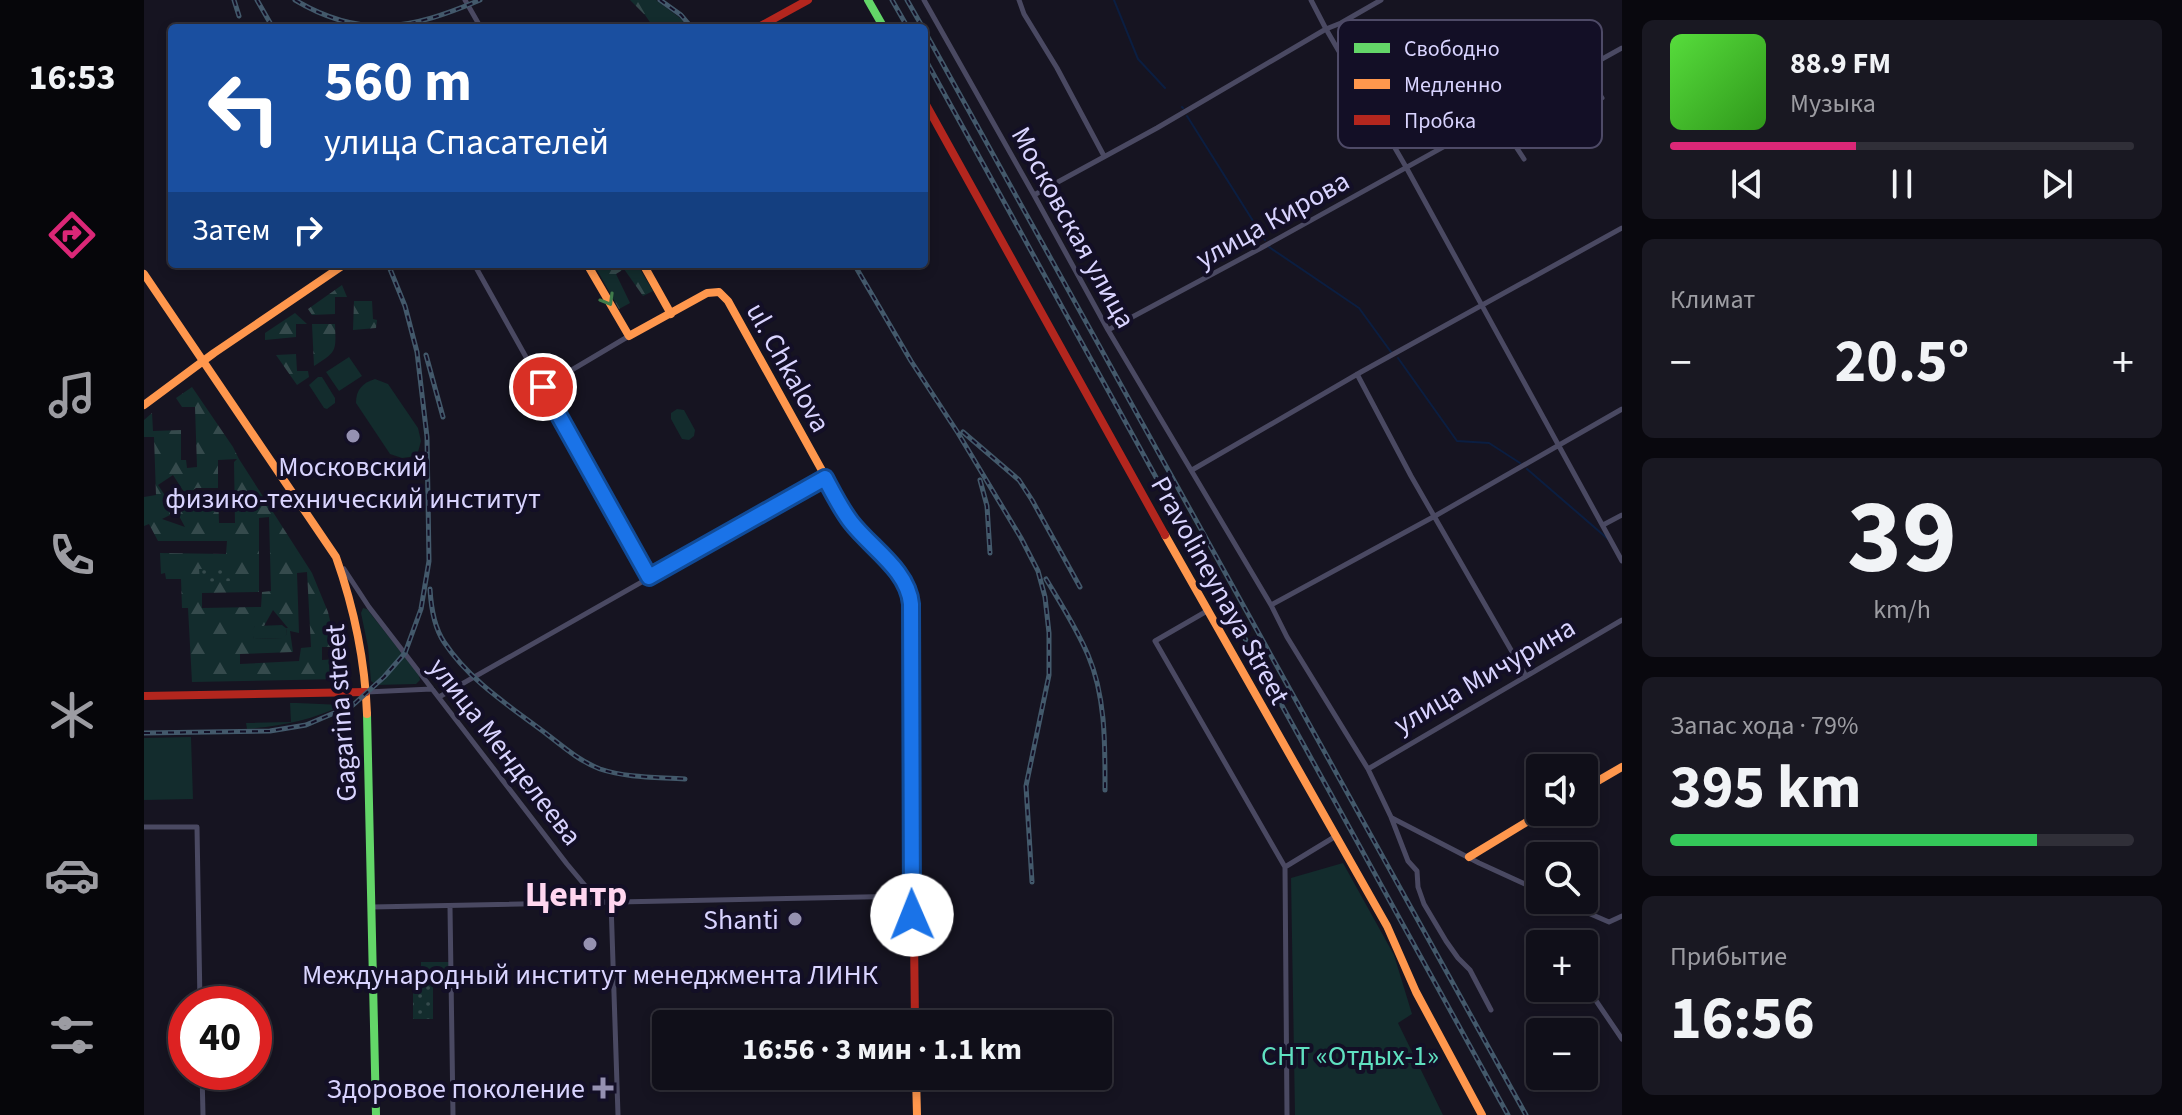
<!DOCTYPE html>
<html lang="ru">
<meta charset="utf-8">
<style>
:root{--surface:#100f19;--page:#191822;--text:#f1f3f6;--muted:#9c9ca2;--line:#302f38;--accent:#db2777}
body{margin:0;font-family:"Source Sans 3",sans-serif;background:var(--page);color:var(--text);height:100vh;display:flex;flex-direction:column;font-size:30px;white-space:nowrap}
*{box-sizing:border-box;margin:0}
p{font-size:26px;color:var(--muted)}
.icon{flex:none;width:44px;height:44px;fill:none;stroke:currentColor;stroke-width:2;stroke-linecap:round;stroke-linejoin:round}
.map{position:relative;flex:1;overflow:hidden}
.side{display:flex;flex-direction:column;gap:20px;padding:20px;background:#09080e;width:560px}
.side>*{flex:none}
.top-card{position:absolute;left:24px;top:24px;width:760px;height:244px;border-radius:8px;box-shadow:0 4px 12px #0003,0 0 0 2px var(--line);background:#1a4fa0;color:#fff;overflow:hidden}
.tools{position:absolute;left:1382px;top:754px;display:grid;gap:16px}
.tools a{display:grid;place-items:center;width:72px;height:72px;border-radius:8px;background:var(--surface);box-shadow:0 4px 12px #0003,0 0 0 2px var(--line);font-size:40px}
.speed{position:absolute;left:24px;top:986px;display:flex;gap:16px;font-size:40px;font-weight:700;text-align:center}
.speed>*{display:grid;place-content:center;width:104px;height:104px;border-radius:50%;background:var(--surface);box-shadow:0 4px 12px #0003,0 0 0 2px var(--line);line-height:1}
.speed .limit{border:12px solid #d22;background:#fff;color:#111}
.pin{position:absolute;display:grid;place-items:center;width:68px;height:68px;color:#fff;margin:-34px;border:4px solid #fff;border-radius:50%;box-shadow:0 2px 8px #0007}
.me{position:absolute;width:88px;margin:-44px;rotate:359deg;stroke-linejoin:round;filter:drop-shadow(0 0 6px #0008)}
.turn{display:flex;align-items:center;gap:28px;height:168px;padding:0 24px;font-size:36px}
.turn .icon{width:104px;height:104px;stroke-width:2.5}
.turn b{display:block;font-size:56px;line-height:68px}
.then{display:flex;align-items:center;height:76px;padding:0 24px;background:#0003;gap:16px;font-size:30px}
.big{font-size:60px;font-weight:700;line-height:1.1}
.side .card{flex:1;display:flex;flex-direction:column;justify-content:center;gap:12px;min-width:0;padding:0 28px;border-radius:12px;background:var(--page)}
.side .dial{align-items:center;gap:0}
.dial b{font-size:104px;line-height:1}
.song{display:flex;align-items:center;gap:24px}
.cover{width:96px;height:96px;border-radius:12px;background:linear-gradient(135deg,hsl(110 70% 55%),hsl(110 70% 35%))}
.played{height:8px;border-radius:4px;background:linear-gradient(90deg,var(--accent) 40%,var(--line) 40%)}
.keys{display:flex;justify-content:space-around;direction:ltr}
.heat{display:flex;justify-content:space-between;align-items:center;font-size:44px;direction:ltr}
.charge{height:12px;border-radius:6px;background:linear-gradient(90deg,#34c759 79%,var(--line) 0)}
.trip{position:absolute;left:508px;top:1010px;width:460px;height:80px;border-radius:8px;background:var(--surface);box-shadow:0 4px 12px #0003,0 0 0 2px var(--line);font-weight:700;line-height:80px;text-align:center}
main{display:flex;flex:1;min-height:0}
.tabs{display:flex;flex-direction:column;width:144px;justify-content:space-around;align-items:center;background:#06060a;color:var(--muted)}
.tabs .icon{width:56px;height:56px}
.tabs .on{color:var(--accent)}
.tabs b{font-size:36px;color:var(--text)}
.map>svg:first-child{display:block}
</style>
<main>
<nav class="tabs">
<b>16:53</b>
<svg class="icon on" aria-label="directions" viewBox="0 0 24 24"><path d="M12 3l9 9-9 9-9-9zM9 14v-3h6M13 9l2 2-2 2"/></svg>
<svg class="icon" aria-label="music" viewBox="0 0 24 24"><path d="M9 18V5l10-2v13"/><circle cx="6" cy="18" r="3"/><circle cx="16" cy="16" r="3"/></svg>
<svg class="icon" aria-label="phone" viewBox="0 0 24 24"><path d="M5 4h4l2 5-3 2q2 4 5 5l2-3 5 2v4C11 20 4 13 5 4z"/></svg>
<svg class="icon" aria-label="climate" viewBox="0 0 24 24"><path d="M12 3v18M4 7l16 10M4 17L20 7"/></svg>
<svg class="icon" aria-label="car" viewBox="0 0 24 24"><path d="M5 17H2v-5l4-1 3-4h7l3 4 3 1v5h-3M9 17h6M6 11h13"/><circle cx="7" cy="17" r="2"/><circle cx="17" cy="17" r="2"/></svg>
<svg class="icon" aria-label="filters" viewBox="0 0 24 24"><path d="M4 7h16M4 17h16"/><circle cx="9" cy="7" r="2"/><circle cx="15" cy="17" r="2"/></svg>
</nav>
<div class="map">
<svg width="1478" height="1115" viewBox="0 0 1478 1115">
<defs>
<pattern id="forest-firs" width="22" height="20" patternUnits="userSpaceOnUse" patternTransform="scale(2)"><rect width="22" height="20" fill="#132c2d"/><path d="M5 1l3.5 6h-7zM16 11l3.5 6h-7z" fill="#354a4c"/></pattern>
<pattern id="park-dots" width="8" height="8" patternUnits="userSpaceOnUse" patternTransform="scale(2)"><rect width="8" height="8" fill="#132c2d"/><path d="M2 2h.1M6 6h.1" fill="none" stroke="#354a4c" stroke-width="1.8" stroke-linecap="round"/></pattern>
</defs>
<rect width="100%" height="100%" fill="#161421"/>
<path fill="#132c2d" d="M 205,357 L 218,376 L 195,391 L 182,372 Z
M 174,377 L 178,377 L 191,398 L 191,403 L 183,409 L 180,408 L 165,385 Z
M 231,379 L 244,384 L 274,428 L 277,441 L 274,452 L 266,457 L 258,458 L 246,454 L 212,403 C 212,390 218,383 231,379 Z
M 533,409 L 540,410 L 551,430 L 550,436 L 545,440 L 538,439 L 527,419 L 527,413 Z
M 219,608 L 223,609 L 275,675 L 276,680 L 272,684 L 232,685 L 227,681 L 224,647 L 217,613 Z
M 138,625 L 142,628 L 143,634 L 140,638 L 110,639 L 107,631 L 111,626 Z
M 146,703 L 153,703 L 199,705 C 168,720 138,726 103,729 L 102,723 L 147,722 Z
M 47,737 L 49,799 L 0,800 L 0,738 Z
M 1199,863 L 1250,955 L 1268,1014 L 1254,1023 L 1299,1115 L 1151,1115 L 1147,878 Z
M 277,962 L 305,962 L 305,979 L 277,979 Z"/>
<path fill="url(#forest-firs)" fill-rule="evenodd" d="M 486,0 L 512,0 L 536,18 L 545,28 L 510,28 L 501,15 Z
M 443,264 L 493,264 L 509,291 L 499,296 L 480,269 L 472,274 L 486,303 L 475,309 L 453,270 L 448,272 Z
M 198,285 L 203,297 L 191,297 L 191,314 L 168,315 L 164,309 Z
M 210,301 L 228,301 L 229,319 L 233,320 L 232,328 L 209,330 Z
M 151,313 L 163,324 L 152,324 L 152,337 L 121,340 L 121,333 Z
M 168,324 L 191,324 C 192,352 193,351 170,366 Z
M 152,354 L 153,371 L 164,371 L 165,377 L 153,385 L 132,355 Z
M 48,387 L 89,447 L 95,459 L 168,573 L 184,612 L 192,647 L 178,647 L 178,660 L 195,659 L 197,679 L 48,682 L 44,608 L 38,608 L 37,579 L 22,579 L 21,573 L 17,574 L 16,553 L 82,554 L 83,541 L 14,541 L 5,524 L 0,526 L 0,497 L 12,495 L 10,437 L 0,437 L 0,420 L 8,413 L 9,431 L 37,430 L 37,460 L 42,460 L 43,468 L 53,467 L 51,407 L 38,407 L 32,398 ZM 93,459 L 90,462 L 91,523 L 75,523 L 74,494 L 43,494 L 52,488 L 74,488 L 74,460 ZM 29,475 L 42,495 L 35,516 L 41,527 L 18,519 L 26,515 L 26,503 L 14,485 ZM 125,517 L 127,591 L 118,592 L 117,607 L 58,608 L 58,593 L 115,592 L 115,518 ZM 163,572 L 167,647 L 157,648 L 155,661 L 96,664 L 96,654 L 149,652 L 146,631 L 155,633 L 153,573 ZM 129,610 L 144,628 L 142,628 L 143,634 L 139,638 L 110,639 L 108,631 L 111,626 L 120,626 Z"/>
<path fill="url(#park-dots)" d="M 86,568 L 87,581 L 56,582 L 55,569 Z
M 269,982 L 289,982 L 289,1019 L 269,1019 Z"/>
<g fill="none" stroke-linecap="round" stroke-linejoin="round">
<path stroke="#0b1e41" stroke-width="2" d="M 970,0 L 994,59 L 1021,88
M 1038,107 L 1039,108
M 1043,116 L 1121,240
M 1125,247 L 1215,308 L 1247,352
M 1254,358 L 1313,441 L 1345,443 L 1376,463
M 1383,469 L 1464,539"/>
<path stroke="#4a4962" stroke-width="5" d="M 321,0 L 337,28
M 780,0 L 890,195 L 964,330 L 1127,605 L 1143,637 L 1224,769 L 1247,817 L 1264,861 L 1273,871 L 1274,887 L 1280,904 L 1302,941 L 1314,958 L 1326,970 L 1347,1010
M 875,0 L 880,14 L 913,68 L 960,156
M 1167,0 L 1182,29 L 1262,167 L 1478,561
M 1440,69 L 1458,98
M 1353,118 L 1380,159
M 890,195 L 1013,128 L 1182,29 L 1197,23 L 1237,0
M 330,264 L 505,577
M 964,330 L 1117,248 L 1478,48
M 1213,374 L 1267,476 L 1382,676
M 399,387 L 485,336
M 1048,470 L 1217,372 L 1478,228
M 1459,525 L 1478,515
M 200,569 L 225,607 L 423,864 L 449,895 L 458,900
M 1127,605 L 1291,516 L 1478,409
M 1063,611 L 1011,641 L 1141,867 L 1192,836
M 222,692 L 288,689
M 295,697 L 681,478
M 1224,769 L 1478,620
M 1248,818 L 1335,863 L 1396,891
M 0,827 L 53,827 L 56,1004
M 1141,867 L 1143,1115
M 1414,900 L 1465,922 L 1478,916
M 467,902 L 474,1115
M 228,907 L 768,896
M 306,907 L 309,1115
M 1442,986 L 1478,1039
M 58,1072 L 59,1115"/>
<path stroke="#63d668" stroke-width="8" d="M 724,0 L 740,28
M 223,714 L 232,1115"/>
<path stroke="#ff974d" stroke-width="8" d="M 443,264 L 485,336 L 563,293 L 575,292 L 584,301 L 706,521 L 760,580 L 766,592 L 767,666
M 499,264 L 527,314
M 0,274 L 192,557 C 210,608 221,659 223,714
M 0,405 L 70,353 L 201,264
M 1021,535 L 1243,926 L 1272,992 L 1338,1115
M 1440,789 L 1478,767
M 1325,857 L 1399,812
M 772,1076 L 773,1115"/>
<path stroke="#b3261e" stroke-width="8" d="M 613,28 L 664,0
M 780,101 L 1021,535
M 767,666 L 771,1024
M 0,696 L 222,692"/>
<g stroke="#43596b" stroke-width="5">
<path id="rail" d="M 90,0 L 95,16
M 113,0 L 129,28
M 151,0 C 218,40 268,29 336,0
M 516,0 L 537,15 L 548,28
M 748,0 L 764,28
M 763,0 L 779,28
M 780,30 L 1382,1115
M 780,57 L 1364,1115
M 710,264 L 767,361 L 814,433 L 877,538 L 894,571 L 901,597 L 905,633 L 905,675 L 882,786 L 888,882
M 282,355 L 299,417
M 819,432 L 875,480 L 888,500 L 936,587
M 836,480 L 843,506 L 846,553
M 902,579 C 917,604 933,629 944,655 C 962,697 961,746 961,790
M 286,589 C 287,607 290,627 300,642 C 325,680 364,705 400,732 C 417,745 435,761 456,769 C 483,778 513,777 541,779
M 0,733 L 126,731 L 162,725 L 209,705 L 240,677 L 261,653 L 277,609 L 285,561 L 283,437 L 273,352 L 261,306 L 244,264"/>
</g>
<use href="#rail" stroke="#130f26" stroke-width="2" stroke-dasharray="6" stroke-linecap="butt"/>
</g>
<defs><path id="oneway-chevron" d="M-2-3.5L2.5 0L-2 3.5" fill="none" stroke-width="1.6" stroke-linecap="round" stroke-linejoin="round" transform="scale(2)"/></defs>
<use stroke="#3f7c4a" href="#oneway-chevron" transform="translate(464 300) rotate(60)"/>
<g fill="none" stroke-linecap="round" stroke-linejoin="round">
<g stroke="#114b97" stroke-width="20">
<path id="route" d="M 399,387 L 505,577 L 681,478 C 689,493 697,509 707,522 C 727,548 764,570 767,604 L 768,915"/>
</g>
<use href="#route" stroke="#1a73e8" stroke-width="14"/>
</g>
<g fill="#9591b1" stroke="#130f26" stroke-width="3">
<circle cx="209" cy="436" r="8"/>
<circle cx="651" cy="919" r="8"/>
<circle cx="446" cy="944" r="8"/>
<path d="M455 1076h8v8h8v8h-8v8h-8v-8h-8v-8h8z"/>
</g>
<g text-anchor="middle" stroke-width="8" stroke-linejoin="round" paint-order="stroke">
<g font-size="28" fill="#d9d4ff" stroke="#130f26">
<text transform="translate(1128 219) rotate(-29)" y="10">улица Кирова</text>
<text transform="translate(930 227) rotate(61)" y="10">Московская улица</text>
<text transform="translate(645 367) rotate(61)" y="10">ul. Chkalova</text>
<text transform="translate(1077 590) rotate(61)" y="10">Pravolineynaya Street</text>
<text transform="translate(1340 675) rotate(-30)" y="10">улица Мичурина</text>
<text transform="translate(196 713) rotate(-94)" y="10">Gagarina street</text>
<text transform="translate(362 751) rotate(52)" y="10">улица Менделеева</text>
</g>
<g font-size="28" fill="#d9d4ff" stroke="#130f26">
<text x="209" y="476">Московский<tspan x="209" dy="32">физико-технический институт</tspan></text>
<text x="635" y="929" text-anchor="end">Shanti</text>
<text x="446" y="984">Международный институт менеджмента ЛИНК</text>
<text x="441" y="1098" text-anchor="end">Здоровое поколение</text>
</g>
<g font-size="28" fill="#5fe0c0" stroke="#130f26">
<text x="1206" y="1065">СНТ «Отдых-1»</text>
</g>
<g font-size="36" font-weight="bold" fill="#ffd6f0" stroke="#130f26">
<text x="432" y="906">Центр</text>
</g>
</g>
<rect x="1194" y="20" width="264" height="128" rx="12" fill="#130f26" stroke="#4e4a67" stroke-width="2"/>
<rect x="1210" y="43" width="36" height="10" fill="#63d668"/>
<rect x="1210" y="79" width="36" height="10" fill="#ff974d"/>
<rect x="1210" y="115" width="36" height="10" fill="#b3261e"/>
<g font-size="22" fill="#d9d4ff">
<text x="1260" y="56">Свободно</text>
<text x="1260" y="92">Медленно</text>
<text x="1260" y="128">Пробка</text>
</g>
</svg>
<div class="tools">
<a><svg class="icon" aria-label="sound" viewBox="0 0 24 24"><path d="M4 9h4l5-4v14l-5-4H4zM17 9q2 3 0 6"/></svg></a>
<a><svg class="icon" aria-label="search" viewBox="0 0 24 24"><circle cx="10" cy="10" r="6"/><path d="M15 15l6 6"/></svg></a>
<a>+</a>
<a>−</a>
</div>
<div class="speed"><div class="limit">40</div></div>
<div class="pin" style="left:399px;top:387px;background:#d93025"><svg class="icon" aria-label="arrive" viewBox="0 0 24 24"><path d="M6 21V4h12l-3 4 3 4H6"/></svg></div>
<svg class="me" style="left:768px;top:915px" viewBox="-20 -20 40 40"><circle r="19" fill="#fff"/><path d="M0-13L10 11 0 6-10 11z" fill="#1a73e8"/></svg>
<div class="trip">16:56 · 3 мин · 1.1 km</div>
<div class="top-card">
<div class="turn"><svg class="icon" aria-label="left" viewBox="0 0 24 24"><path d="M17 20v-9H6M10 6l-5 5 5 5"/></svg><div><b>560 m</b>улица Спасателей</div></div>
<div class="then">Затем<svg class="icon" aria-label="right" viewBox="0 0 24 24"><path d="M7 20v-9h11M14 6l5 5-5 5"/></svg></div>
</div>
</div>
<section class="side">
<div class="card">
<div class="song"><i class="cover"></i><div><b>88.9 FM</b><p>Музыка</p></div></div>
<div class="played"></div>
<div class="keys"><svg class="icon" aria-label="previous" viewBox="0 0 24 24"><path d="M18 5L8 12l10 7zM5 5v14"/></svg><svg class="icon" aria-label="pause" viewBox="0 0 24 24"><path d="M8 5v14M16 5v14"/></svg><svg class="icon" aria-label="next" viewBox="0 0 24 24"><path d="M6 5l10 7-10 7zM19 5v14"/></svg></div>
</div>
<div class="card"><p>Климат</p>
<div class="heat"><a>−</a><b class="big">20.5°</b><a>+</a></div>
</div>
<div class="card dial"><b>39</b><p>km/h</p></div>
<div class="card"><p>Запас хода · 79%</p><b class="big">395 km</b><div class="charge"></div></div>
<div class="card"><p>Прибытие</p><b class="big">16:56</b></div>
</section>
</main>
